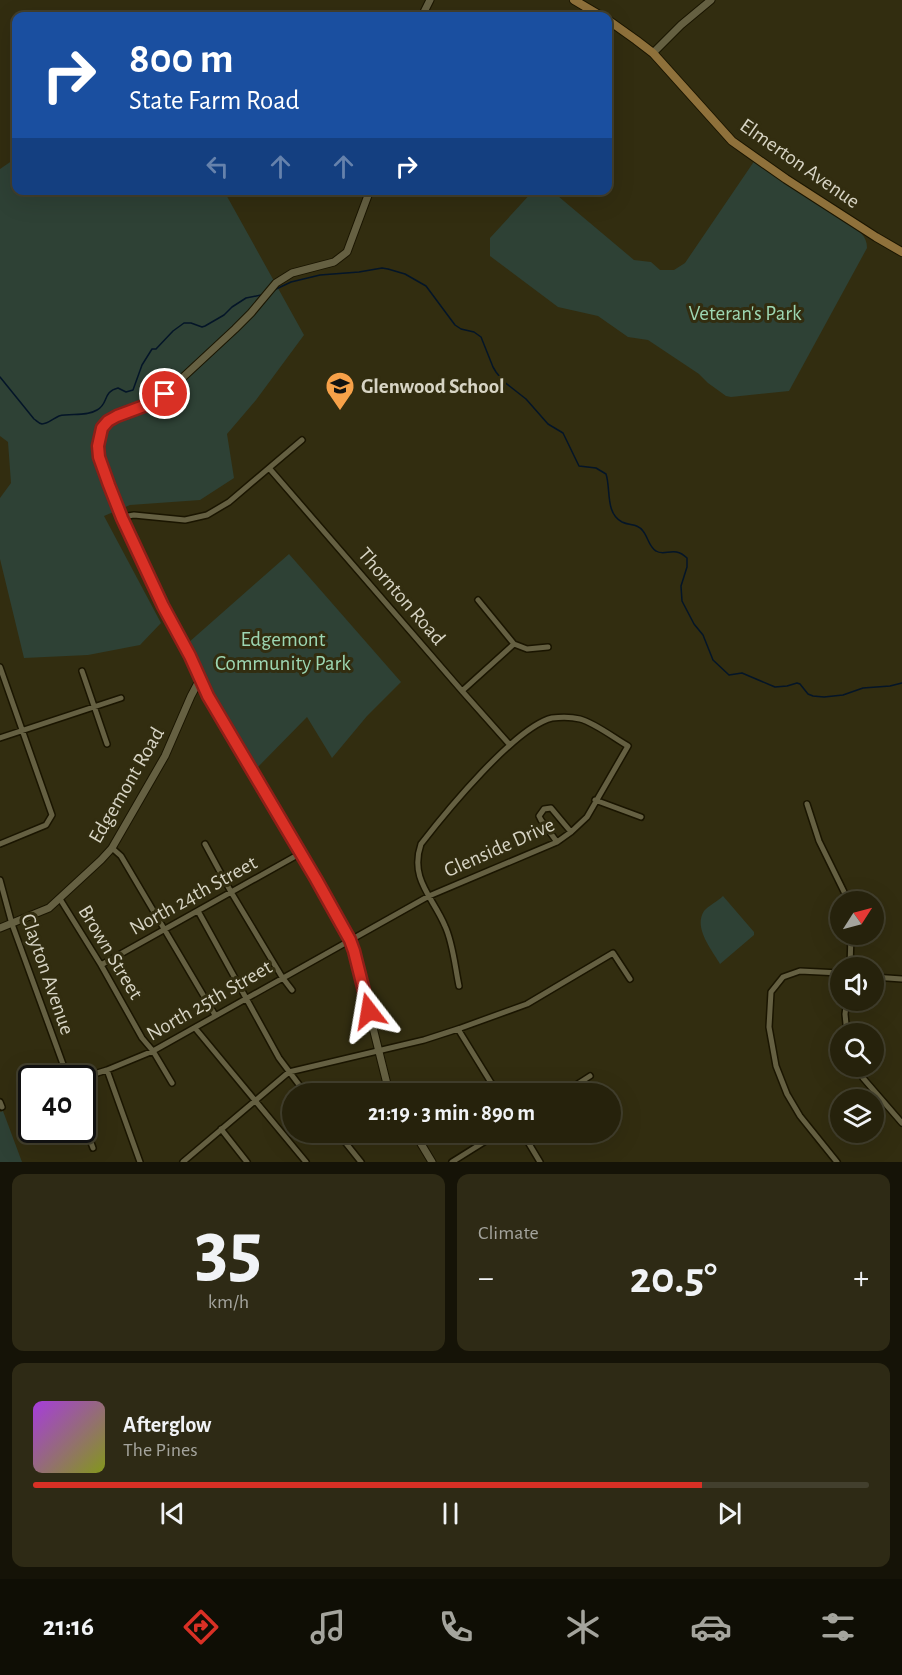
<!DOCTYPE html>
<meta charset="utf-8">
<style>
:root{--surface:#26220c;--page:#2e2a15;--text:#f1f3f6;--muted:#a4a49d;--line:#423f2d;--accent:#d93025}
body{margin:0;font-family:"Alegreya Sans",sans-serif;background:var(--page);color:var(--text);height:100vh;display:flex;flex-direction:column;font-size:22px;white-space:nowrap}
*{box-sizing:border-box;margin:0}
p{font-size:20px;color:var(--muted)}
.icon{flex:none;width:33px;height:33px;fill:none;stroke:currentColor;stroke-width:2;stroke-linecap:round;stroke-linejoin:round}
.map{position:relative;height:1162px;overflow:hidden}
.sheet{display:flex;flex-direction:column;gap:12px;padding:12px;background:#151307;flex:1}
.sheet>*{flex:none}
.banner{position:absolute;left:12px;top:12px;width:600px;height:183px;border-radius:12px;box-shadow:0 6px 24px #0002,0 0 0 2px var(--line);background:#1a4fa0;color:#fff;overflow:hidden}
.needle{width:39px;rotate:54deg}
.buttons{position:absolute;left:830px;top:891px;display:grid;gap:12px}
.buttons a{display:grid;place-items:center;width:54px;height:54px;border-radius:50%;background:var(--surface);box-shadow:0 6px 24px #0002,0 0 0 2px var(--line);font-size:30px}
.speed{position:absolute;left:18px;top:1065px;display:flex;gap:12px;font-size:30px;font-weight:700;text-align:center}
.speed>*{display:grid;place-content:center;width:78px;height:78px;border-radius:50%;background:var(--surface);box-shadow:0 6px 24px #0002,0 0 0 2px var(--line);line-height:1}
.speed .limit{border:3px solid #111;border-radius:9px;background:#fff;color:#111}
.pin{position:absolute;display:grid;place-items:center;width:51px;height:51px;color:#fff;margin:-26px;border:3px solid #fff;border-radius:50%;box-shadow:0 2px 6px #0007}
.me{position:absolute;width:66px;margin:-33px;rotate:346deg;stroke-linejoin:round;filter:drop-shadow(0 0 4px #0008)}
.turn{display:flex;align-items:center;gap:21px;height:126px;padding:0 18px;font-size:27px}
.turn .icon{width:78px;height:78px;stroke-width:2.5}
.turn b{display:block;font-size:42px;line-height:51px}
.lanes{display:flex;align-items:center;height:57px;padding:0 18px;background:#0003;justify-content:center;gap:30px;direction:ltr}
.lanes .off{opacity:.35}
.big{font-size:45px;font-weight:700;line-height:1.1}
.sheet .tile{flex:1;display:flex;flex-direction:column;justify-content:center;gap:9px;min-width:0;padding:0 21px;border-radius:12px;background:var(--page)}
.sheet .dial{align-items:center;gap:0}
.dial b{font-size:78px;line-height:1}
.song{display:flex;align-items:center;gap:18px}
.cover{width:72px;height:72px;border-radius:9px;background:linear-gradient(135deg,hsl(280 70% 55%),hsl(70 70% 35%))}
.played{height:6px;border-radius:3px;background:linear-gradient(90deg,var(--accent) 80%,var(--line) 80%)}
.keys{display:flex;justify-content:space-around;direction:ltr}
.heat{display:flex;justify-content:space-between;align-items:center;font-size:33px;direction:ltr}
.sheet .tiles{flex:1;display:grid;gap:12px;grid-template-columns:1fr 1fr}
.tile:last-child{grid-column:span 2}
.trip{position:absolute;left:282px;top:1083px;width:339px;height:60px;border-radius:30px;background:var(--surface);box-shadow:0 6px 24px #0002,0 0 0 2px var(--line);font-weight:700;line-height:60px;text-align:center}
.tab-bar{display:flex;height:96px;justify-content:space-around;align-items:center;background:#0f0e05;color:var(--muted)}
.tab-bar .icon{width:42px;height:42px}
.tab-bar .selected{color:var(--accent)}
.tab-bar b{font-size:27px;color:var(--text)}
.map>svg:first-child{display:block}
</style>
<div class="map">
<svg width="902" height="1162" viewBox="0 0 902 1162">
<rect width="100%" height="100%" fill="#322d10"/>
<path fill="#2e4135" d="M 16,158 L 16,190 L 224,191 L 304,335 L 256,400 L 227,434 L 234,478 L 200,500 L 130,505 L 104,516 L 161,623 L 140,645 L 88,655 L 24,658 L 0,559 L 0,498 L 11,483 L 8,442 L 0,436 L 0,169 Z
M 755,160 L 851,224 C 859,231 867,236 867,248 L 789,391 L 731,397 L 726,396 L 708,383 L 699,374 L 648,340 L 628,337 L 598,316 L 558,307 L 490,256 L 490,238 L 533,191 L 552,191 L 634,260 L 651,262 L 660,270 L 674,270 L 685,263 Z
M 289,554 L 401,682 L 367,716 L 332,758 L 307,717 L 255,770 L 208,685 L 188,643 Z
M 723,896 L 754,932 L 754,935 L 720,964 C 712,950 693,928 704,911 C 708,906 718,901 723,896 Z
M 3,1111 L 22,1162 L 0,1162 L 0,1112 Z"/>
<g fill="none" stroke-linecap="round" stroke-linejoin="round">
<path stroke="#041528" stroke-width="1.5" d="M 274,290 L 291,282 L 320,275 L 359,272 L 382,268 L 388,269 L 405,274 L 426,286 L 455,325 L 461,329 L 474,332 L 481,337 L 493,367 L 496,372 L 503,381 L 526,399 L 548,424 L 563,433 L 579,466 L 596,468 L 606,474 C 611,489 605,513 622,522 C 630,526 637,523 643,531 C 648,537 649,547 656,551 C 665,557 674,545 687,558 L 687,567 L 681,586 L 682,601 L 694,624 L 703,635 L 713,660 L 729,675 L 742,673 L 775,687 L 787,686 L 797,683 L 800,684 L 808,694 L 813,696 L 824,697 L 843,695 L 863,688 L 890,686 L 902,683
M 0,377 L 34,419 C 37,421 38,423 42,424 C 48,424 54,418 59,416 C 71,413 86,417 97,410 C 109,404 102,392 118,388 L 126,392 L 133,390 L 142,365 L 152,349 L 156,349 L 173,331 L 184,323 L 191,323 L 202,327 L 205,326 L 224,315 L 232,307 L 246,298 L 261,295"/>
<g stroke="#1a1500" stroke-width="8">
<path id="minor" d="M 269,468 L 462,691 L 510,745
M 122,517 L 134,515 L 185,520 L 207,515 L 229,502 L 302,440
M 478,600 L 514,644 L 527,649 L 548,647
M 0,667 L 52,815 L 46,825 L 0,844
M 82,671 L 107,744
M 462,691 L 514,644
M 0,738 L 121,698
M 595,800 L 641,817
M 807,804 L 819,841 L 849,902
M 557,842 L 541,820 L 539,816 L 544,809 L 551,808 L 571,832
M 205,844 L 231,892 L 282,977 L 292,990
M 112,848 L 121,856 L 215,1015
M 0,880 L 12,924 L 68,1078
M 60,899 L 101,965 L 142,1038 L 153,1051 L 172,1083
M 198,911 L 279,1058 L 306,1094
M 101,965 L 301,853
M 850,968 L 851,934
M 873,977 L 902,979
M 847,1000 L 845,1014 L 847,1034
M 195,1028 L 306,1162
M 458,1029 L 498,1094
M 858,1066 L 863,1078 L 902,1123
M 107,1070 L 140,1162
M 81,1078 L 107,1070 L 153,1051 L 429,896 L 557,842 L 571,832 L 587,817 L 628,746 C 614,738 595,723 580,719 C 572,717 560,717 552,718 C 515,727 445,813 421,844 C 409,879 433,897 445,926 C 453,943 455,967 459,986
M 562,1094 L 590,1076
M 0,1102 L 2,1107
M 82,1118 L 93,1148
M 221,1129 L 247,1162
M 337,1132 L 361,1162
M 522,1132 L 540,1162
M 183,1162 L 289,1072 L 424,1040 L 458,1029 L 527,1004 L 613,953 L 630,979
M 452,1162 L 500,1132
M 837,1162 L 800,1116 L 787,1094 L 776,1066 L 769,1027 L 771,992 L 783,977 L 800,971 L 840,973"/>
</g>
<g stroke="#1a1500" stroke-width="9">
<path id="tertiary" d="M 422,16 L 430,0
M 653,53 L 681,25 L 711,0
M 370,190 L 347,252 L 334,262 L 292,273 L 276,283 L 251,313 L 235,329 L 165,394 L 152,403 L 117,416 L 108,421 L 102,428 L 98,446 L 100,457 L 109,485 L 122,517 L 163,606 L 190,656 L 209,696 L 316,879 L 354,951 L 387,1084 L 391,1094
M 0,928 L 49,908 L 101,860 L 112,848 L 165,756 L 191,696 L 200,679
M 414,1132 L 432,1162"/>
</g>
<g stroke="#1a1500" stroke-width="10">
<path id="secondary" d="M 574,0 L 601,16
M 608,20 L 636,40 L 653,53 L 732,141 L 786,179 L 876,237 L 902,252"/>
</g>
<use href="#minor" stroke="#656042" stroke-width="5"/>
<use href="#tertiary" stroke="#656042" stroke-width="7"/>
<use href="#secondary" stroke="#8f713b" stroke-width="8"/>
</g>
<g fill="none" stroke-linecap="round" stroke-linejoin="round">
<g stroke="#8d1f18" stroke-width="15">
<path id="route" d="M 165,394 L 152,403 L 117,416 L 108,421 L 102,428 L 98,446 L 99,457 L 109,485 L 122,518 L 163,606 L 190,656 L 208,696 L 316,879 L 350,940 L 354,951 L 369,1011"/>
</g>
<use href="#route" stroke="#d93025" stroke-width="10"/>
</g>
<defs>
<g id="school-pin" transform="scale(1.5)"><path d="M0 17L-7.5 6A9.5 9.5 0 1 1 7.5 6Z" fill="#f7a149" stroke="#322d10"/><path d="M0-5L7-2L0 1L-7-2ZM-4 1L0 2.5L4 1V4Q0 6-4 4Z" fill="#111"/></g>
</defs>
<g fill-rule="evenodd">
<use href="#school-pin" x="340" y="386"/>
</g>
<g text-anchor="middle" stroke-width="6" stroke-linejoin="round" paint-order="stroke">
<g font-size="21" fill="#d7d4c4" stroke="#322d10">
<text transform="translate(800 163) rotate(35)" y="7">Elmerton Avenue</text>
<text transform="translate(402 596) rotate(49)" y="7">Thornton Road</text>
<text transform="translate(126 785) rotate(-60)" y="7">Edgemont Road</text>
<text transform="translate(499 847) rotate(-24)" y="7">Glenside Drive</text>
<text transform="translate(193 895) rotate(-29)" y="7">North 24th Street</text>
<text transform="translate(111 952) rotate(59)" y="7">Brown Street</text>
<text transform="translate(48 974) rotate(71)" y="7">Clayton Avenue</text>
<text transform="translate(209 1000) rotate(-30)" y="7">North 25th Street</text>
</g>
<g font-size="21" fill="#9dd6b2" stroke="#322d10">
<text x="745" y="320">Veteran's Park</text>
<text x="283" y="646">Edgemont<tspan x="283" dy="24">Community Park</tspan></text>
</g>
<g font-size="21" font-weight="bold" fill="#d7d4c4" stroke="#322d10" text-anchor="start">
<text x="361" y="393">Glenwood School</text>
</g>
</g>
</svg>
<div class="buttons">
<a><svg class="needle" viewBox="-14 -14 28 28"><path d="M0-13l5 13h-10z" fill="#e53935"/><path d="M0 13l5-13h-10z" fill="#a4a49d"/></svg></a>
<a><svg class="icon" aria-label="sound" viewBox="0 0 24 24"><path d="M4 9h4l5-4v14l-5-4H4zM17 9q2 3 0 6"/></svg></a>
<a><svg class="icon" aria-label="search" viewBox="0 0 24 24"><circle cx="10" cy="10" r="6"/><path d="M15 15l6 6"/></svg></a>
<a><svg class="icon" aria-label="layers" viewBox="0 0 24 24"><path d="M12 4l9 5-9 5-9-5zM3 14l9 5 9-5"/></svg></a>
</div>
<div class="speed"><div class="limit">40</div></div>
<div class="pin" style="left:165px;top:394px;background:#d93025"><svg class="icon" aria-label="arrive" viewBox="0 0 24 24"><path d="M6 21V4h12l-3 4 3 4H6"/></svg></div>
<svg class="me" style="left:369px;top:1011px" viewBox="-20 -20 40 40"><path d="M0-17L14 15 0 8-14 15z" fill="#d93025" stroke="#fff" stroke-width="4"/></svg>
<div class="trip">21:19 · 3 min · 890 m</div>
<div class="banner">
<div class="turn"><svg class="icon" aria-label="right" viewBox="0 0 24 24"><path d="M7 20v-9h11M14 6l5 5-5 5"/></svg><div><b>800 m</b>State Farm Road</div></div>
<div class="lanes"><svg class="icon off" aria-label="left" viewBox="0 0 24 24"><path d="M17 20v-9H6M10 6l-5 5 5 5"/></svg><svg class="icon off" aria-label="ahead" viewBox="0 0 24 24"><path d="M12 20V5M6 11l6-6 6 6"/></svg><svg class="icon off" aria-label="ahead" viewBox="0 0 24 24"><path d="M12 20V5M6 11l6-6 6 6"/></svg><svg class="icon" aria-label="right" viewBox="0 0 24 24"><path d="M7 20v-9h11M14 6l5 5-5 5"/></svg></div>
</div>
</div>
<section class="sheet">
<div class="tiles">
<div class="tile dial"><b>35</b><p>km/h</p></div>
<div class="tile"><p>Climate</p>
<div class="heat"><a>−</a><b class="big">20.5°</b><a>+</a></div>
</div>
<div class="tile">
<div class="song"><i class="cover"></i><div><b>Afterglow</b><p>The Pines</p></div></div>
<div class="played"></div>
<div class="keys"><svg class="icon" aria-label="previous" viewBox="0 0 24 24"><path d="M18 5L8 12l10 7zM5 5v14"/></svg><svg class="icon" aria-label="pause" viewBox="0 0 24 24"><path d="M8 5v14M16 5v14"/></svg><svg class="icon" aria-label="next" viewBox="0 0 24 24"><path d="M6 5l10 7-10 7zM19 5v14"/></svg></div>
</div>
</div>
</section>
<nav class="tab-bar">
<b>21:16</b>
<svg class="icon selected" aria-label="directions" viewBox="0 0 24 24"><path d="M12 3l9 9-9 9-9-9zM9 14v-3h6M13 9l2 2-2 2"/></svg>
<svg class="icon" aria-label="music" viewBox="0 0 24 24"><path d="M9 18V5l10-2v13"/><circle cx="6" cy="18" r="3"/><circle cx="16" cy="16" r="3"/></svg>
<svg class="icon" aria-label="phone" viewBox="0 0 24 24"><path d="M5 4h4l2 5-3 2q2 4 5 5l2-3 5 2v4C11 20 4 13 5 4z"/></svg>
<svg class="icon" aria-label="climate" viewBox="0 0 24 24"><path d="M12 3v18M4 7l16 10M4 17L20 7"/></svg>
<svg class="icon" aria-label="car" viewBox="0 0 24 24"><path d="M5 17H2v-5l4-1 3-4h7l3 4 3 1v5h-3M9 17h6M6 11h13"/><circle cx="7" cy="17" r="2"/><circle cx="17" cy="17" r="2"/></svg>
<svg class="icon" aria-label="filters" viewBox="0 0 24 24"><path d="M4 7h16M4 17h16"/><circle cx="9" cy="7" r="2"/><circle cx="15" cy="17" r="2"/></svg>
</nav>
